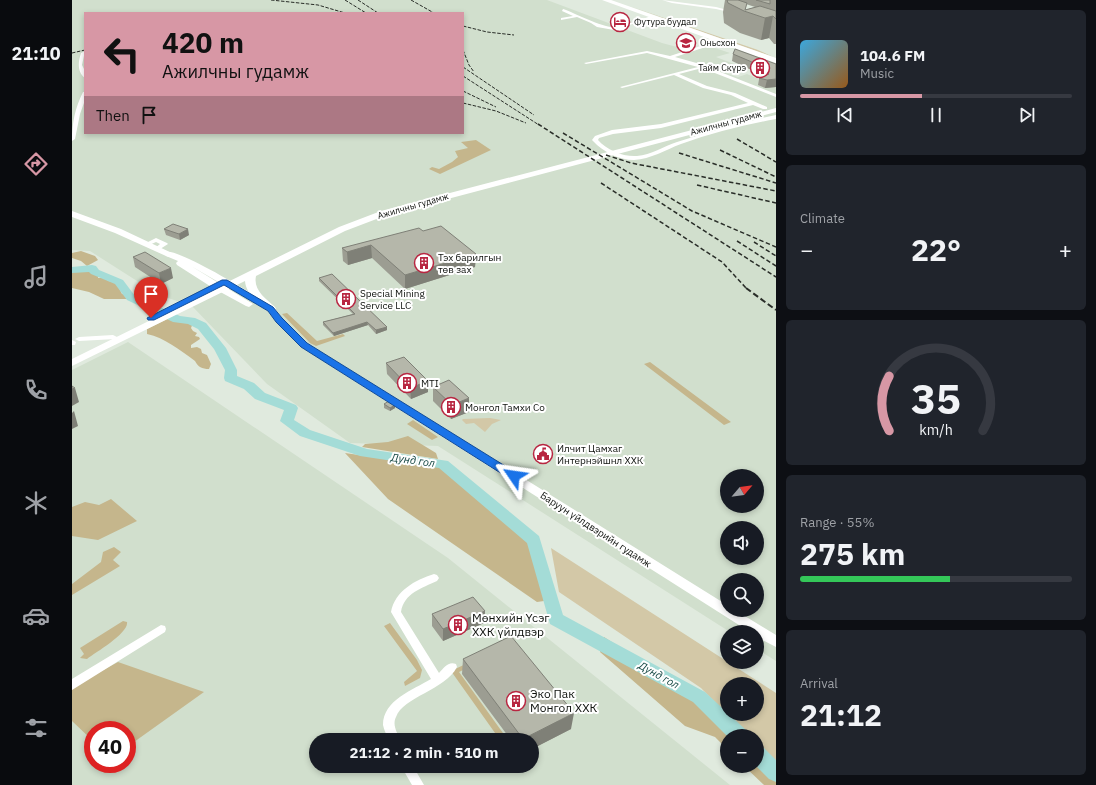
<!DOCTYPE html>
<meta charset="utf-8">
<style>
:root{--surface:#171b24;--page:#20242c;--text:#f1f3f6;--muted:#9ea1a6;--line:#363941;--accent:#d797a5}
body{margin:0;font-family:"IBM Plex Sans",sans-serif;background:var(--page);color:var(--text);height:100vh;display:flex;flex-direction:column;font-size:15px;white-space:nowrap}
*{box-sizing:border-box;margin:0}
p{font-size:13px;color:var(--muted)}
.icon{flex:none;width:22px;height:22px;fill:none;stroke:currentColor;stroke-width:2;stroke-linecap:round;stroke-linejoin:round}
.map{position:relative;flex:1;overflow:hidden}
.panel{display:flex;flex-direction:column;gap:10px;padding:10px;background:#0d0f14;width:320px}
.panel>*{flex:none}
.top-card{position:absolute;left:12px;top:12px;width:380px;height:122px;border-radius:0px;box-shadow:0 2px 6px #0003;background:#d797a5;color:#111;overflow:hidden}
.needle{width:26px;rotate:61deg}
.controls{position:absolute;left:648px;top:469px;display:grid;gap:8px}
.controls a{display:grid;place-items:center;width:44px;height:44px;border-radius:50%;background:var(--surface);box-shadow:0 2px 6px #0003;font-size:20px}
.speed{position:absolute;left:12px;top:721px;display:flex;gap:8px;font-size:20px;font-weight:700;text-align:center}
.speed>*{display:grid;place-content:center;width:52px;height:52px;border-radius:50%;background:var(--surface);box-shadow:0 2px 6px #0003;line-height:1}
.speed .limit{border:6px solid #d22;background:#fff;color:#111}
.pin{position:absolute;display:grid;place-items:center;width:34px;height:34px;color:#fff;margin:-41px -17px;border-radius:50% 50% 50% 0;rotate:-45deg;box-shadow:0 0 4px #0007}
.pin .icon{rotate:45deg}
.me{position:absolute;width:44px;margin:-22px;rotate:302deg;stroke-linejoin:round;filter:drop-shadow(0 0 3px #0008)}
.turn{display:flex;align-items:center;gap:14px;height:84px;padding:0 12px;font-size:18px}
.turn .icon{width:52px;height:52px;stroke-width:2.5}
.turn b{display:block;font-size:28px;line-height:34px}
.then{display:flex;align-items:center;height:38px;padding:0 12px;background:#0003;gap:8px;font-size:15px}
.big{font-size:30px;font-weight:700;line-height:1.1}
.panel .card{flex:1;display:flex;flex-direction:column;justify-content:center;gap:6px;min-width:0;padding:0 14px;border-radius:6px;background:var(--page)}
.panel .dial{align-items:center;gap:0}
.dial svg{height:104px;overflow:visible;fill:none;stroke:var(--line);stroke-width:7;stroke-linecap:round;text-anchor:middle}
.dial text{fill:var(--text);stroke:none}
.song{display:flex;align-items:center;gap:12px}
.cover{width:48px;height:48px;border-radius:6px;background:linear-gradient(135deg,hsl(200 70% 55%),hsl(30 70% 35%))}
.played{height:4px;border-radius:2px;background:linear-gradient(90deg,var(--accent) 45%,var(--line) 45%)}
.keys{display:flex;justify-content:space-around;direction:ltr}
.heat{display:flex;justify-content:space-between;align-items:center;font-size:22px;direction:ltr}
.charge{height:6px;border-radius:3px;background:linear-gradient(90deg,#34c759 55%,var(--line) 0)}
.trip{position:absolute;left:237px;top:733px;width:230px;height:40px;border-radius:20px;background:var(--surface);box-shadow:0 2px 6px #0003;font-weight:700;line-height:40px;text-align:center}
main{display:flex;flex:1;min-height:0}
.tab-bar{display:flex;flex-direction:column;width:72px;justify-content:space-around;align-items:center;background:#090b0e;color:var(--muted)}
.tab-bar .icon{width:28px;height:28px}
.tab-bar .selected{color:var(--accent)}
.tab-bar b{font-size:18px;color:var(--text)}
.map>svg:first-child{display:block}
</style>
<main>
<nav class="tab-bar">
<b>21:10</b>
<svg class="icon selected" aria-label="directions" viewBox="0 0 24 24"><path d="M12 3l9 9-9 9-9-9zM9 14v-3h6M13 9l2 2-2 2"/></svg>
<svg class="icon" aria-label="music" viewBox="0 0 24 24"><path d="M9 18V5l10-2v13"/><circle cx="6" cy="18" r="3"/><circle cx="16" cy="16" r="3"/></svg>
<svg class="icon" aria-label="phone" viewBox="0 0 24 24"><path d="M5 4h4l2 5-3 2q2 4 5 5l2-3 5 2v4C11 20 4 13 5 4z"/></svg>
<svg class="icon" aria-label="climate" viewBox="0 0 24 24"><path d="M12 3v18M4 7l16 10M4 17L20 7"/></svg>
<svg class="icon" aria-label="car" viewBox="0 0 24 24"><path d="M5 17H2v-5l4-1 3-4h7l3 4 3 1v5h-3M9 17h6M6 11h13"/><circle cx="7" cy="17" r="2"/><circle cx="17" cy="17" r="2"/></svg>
<svg class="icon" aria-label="filters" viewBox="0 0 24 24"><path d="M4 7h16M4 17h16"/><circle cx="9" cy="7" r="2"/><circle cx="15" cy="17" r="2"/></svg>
</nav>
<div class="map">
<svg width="704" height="785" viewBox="0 0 704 785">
<rect width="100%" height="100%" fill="#e0eade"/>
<path fill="#d1dfcd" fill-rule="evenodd" d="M 0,0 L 475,0 L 590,43 L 620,51 L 637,46 L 658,53 L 644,57 L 670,67 L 654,73 L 666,77 L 675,74 L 700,85 L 704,83 L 704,661 L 685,649 L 685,632 L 658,632 L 366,446 L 278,443 L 195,384 L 120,306 L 87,295 L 18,251 L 0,250 ZM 13,13 L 391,13 L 391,133 L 13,133 ZM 655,476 L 685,476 L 685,506 L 655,506 ZM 655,528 L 685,528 L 685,558 L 655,558 ZM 655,580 L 685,580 L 685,610 L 655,610 Z
M 56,342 L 376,558 L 658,785 L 0,785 L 0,370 ZM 21,730 L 55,730 L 55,764 L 21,764 ZM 244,740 L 460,740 L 460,766 L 244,766 Z"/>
<path fill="#d3c8a7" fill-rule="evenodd" d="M 557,6 L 686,50 L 701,57 Z
M 418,418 L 429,420 L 420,424 L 413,432 L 402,423 L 394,424 L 390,420 L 391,419 Z
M 479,548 L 704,693 L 704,765 L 685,745 L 685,736 L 676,736 L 629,688 L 487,592 ZM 655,684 L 685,684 L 685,714 L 655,714 Z"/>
<path fill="#c5b68c" d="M 404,140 L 419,150 L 368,174 L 357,169 L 360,167 L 367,169 L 380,162 L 386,157 L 383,151 L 396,148 L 389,142 Z
M 9,251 L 23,256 L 26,260 L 15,266 L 9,261 L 0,258 L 0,253 Z
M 22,267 L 27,271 L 26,278 L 34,278 L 36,281 L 44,282 L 50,294 C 58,295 72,297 77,304 L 68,303 L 56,299 L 32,299 L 17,292 L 0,288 L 0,269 Z
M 215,313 L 245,341 L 271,334 L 273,336 L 244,346 L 238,343 L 210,314 Z
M 95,319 L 106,322 L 121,323 L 119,328 L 121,331 L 125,333 L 123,336 L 127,337 L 128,339 L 119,345 L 119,348 L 125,347 L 129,349 L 130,353 L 135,355 L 139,364 L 137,369 C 130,369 126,367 123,361 C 108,350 93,338 75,334 L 75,329 Z
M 578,362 L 659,422 L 652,425 L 572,364 Z
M 341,420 L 366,437 L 360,440 L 335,424 Z
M 336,436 L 364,453 L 366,459 L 290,447 L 293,444 L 316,442 Z
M 273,453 L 371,467 L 459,542 L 472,601 L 465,602 L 316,499 Z
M 39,499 L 65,521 L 26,540 L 0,536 L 0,507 L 13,502 L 27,505 Z
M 42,547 L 49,552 L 41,560 L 48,566 L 0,595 L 0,584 L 29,562 L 31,552 Z
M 51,621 L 55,622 C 57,633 24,652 15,659 L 8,658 L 12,654 L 8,648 Z
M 318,623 L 345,660 L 350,670 L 348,678 L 333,686 L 332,682 L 345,671 L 312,626 Z
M 532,637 L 625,698 L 663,736 L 655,736 L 655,749 L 643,737 L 613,726 L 528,652 Z
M 402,660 L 405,663 L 387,672 L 436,740 L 428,740 L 379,671 Z
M 46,662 L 132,692 L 55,747 L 55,730 L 21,730 L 21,741 L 0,721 L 0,687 Z
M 685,759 L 704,778 L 704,785 L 692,785 L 672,766 L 685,766 Z"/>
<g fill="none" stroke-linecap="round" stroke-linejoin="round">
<path fill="#a4dcd7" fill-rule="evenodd" d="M 20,265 L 24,266 L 27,270 L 51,280 L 63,296 L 108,316 L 123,318 L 134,323 L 154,348 L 165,370 L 165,376 L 182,383 L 193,393 L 224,405 L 226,408 L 222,420 L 238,430 L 295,449 L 376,461 L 467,536 L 491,615 L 633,692 L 674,730 L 676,736 L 655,736 L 621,702 L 478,624 L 455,543 L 367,468 L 288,456 L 228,436 L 208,421 L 212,410 L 183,399 L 172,389 L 153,381 L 152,378 L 153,370 L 142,349 L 126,329 L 116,324 L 101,322 L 55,300 L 43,284 L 19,274 L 17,272 L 0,273 L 0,267 Z
M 685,746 L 692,748 L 704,760 L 704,782 L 697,779 L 684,766 Z"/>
<path fill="#fff" fill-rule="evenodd" d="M 590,0 L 644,7 L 663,12 L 661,13 L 644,9 L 600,3 Z
M 491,9 C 503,13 533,29 543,27 C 555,25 567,20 579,16 L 582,17 L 542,30 L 525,27 L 519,23 L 505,17 L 489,20 L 489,18 L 501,16 L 490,11 Z
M 647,40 L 649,41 L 649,42 L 603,57 L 628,64 L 704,94 L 704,97 L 630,68 L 607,74 L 635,86 L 663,93 L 695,107 L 695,109 L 691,109 L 681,105 L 589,128 L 541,134 L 527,138 L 526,140 C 535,150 551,157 565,156 C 579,155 592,146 605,142 C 638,131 671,122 704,115 L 704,119 C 672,125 640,133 609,144 C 593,150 579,159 562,160 C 547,160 531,152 521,141 L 520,140 L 523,136 L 540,130 L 589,124 L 676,103 L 659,95 L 631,88 L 602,75 L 550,88 L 548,87 L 626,67 L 575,53 L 514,64 L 512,63 L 575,51 L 598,56 Z
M 13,51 L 10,65 L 13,71 L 13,78 C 5,72 6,62 9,53 Z
M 11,92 L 13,92 L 13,100 L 8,114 L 3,139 L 0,141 C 0,123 3,108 11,92 Z
M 84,238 L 95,243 L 96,244 L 85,251 L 82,249 L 88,244 L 84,242 L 75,246 L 72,244 Z
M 41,335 L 45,337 L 44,339 L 7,341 L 3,339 L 7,337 Z
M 0,340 L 4,342 L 3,345 L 0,345 Z
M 362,574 L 365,575 L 367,578 L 365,581 C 350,588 332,593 329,612 L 367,673 C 372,668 376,661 384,664 L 385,667 C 373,690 331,697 324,717 C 320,725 325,733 329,740 L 317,740 C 315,736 312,730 311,725 C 311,700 341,690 359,679 L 319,612 C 323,591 343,580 362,574 Z
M 89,625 L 93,626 L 94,629 L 93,632 L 0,690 L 0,679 Z
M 329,766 L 341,766 L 352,785 L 340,785 Z"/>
<path fill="#fff" fill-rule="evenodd" d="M 94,252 C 109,249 185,297 202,307 L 210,318 L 235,343 L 655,605 L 655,610 L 663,610 L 704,635 L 704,647 L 685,637 L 685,632 L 678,632 L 229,347 L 204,322 L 196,311 L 119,266 L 181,304 L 177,307 L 174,306 L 141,288 L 105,265 L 104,263 L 106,261 L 94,256 L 93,254 Z"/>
<path fill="#fff" fill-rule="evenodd" d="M 0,211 L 49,229 L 102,254 L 97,257 L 94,256 L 43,233 L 0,217 Z"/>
<path fill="#fff" fill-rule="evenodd" d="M 704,108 L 704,112 L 315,215 L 273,231 L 184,276 C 181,290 193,298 203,307 L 204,309 L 203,311 L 195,311 C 186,303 174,294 173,281 L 0,366 L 0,359 L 267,227 L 309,211 Z"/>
<path fill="#fff" fill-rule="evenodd" d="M 530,0 L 539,0 L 704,58 L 704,63 Z"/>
<path stroke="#292d28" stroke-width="1" stroke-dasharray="3.5 1.5" stroke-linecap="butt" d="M 199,0 L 246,5 L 273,13
M 273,0 L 294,13
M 286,0 L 306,13
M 339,0 L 362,13
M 391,26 L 415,32 L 442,35
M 391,50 L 397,65 L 402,72
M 0,53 L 13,50
M 391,67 L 462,115
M 391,76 L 467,125
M 391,91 L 424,107
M 391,103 L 424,111 L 454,123"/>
<path stroke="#292d28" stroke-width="1.5" stroke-dasharray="4.5 2.5" stroke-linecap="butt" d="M 466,124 L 704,277
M 491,133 L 620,211 L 704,247
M 665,139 L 704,162
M 648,150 L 704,177
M 607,153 L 704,183
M 534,155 L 559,163 L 704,191
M 529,183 L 650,262 L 675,289
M 625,185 L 704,203
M 665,241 L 704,266
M 682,242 L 704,256"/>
<path stroke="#292d28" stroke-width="2" stroke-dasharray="6 3" stroke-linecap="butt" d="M 674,288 L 704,310"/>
</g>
<path fill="#9c9d92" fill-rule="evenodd" d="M 653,0 L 704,0 L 704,44 L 702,44 L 697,38 L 689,40 L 668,33 L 652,23 L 651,12 ZM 674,4 L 683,7 L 673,10 Z
M 661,54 L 704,64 L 704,87 L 693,88 L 686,85 L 688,74 L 660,61 Z
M 92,229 L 117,235 L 108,240 L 94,235 Z
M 351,231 L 404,254 L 403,267 L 333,289 L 300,258 L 276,265 L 271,261 L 270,248 Z
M 61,257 L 101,278 L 89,284 L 63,267 Z
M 247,278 L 315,327 L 315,330 L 304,334 L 296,325 L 262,336 L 251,325 L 251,322 L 281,314 L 247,281 Z
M 314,363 L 356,381 L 356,392 L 339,399 L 315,374 Z
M 361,387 L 397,412 L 379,419 L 361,401 Z
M 312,404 L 323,408 L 318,411 L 312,408 Z
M 413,611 L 412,623 L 371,641 L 360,626 L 360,614 Z
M 391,659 L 499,729 L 460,749 L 460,740 L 439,740 L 390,674 Z"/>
<path fill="#7f8077" d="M 701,16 L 697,38 L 689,40 L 693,18 Z
M 704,79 L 704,87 L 693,88 L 695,80 Z
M 116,229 L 117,235 L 108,240 L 107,234 Z
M 299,245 L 300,258 L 276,265 L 275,252 Z
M 404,254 L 403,267 L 333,289 L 333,275 Z
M 99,268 L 101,278 L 89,284 L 87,273 Z
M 295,322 L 296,325 L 262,336 L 261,333 Z
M 315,327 L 315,330 L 304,334 L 304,330 Z
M 356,381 L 356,392 L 339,399 L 338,388 Z
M 3,388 L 7,402 L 0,406 L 0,389 Z
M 397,398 L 397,412 L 379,419 L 380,405 Z
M 323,405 L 323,408 L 318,411 L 318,408 Z
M 2,411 L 6,426 L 0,429 L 0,413 Z
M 413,611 L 412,623 L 371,641 L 371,629 Z
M 502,713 L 499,729 L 460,749 L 460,740 L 451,740 L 451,739 Z"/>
<path fill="#b5b7aa" stroke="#7f8077" d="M 655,0 L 666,0 L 675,3 L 673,10 L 688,6 L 704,11 L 704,19 L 701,16 L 693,18 L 672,11 L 656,3 Z
M 684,0 L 698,0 L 698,4 Z
M 663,49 L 704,64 L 704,79 L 695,80 L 687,78 L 697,74 L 688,71 L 694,68 L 661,54 Z
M 101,224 L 116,229 L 107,234 L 92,229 Z
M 369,226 L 404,254 L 333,275 L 299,245 L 275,252 L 270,248 L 347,228 L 351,231 Z
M 73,252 L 99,268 L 87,273 L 61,257 Z
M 260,274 L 315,327 L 304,330 L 295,322 L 261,333 L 251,322 L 283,314 L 247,278 Z
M 332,357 L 356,381 L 338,388 L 314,363 Z
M 377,380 L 397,398 L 380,405 L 361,387 Z
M 0,386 L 3,388 L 0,389 Z
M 317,401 L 323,405 L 318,408 L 312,404 Z
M 401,597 L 413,611 L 371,629 L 360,614 Z
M 439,636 L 502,713 L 451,739 L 391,659 Z"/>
<path fill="#1a73e8" stroke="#114b97" d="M 150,280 L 155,280 L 201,307 L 210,318 L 235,343 L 446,474 L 447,476 L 446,479 L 438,479 L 229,347 L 204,322 L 196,311 L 152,285 L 82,320 L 76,320 L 75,318 Z"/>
<defs>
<g id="hotel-ring" transform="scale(1)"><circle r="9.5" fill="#fff" stroke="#b82641" stroke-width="1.5"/><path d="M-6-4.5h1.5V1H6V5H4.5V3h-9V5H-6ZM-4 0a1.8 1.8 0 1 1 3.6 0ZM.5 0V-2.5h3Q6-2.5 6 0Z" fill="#b82641"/></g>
<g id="school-ring" transform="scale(1)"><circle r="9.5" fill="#fff" stroke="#b82641" stroke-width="1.5"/><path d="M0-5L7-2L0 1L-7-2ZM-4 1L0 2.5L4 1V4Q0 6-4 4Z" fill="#b82641"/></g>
<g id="building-ring" transform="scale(1)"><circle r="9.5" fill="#fff" stroke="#b82641" stroke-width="1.5"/><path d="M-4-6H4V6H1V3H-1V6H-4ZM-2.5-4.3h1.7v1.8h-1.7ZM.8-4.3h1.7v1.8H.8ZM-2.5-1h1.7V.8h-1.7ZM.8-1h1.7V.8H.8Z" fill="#b82641"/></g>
<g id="civic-ring" transform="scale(1)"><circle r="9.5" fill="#fff" stroke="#b82641" stroke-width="1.5"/><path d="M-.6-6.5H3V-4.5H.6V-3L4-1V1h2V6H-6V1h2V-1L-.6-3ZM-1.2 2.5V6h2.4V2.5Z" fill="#b82641"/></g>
</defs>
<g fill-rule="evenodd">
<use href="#hotel-ring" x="548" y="22"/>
<use href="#school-ring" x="614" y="43"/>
<use href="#building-ring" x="688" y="68"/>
<use href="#building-ring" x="352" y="263"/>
<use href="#building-ring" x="274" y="299"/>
<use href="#building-ring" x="335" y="383"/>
<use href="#building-ring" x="379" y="407"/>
<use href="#civic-ring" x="471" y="454"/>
<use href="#building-ring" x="386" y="625"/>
<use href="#building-ring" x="444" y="701"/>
</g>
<g text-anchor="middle" stroke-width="4" stroke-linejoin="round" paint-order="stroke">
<g font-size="9" fill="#0e110d" stroke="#fff" text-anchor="start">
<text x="562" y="25">Футура буудал</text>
<text x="628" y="46">Оньсхон</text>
<text x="674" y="71" text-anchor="end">Тайм Скүрэ</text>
</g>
<g font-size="9" fill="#0e110d" stroke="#fff">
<text transform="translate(654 123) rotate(-15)" y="3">Ажилчны гудамж</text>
<text transform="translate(341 206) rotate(-16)" y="3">Ажилчны гудамж</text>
</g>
<g font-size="10" fill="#0e110d" stroke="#fff" text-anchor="start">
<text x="366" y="261">Тэх барилгын<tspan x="366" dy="12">төв зах</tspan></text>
<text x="288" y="297">Special Mining<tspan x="288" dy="12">Service LLC</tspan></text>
<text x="349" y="387">MTI</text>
<text x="393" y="411">Монгол Тамхи Со</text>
<text x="485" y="452">Илчит Цамхаг<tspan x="485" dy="12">Интернэйшнл ХХК</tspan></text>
</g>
<g font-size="10" fill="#0e110d" stroke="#fff">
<text transform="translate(524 529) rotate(33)" y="4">Баруун үйлдвэрийн гудамж</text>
</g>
<g font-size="11" font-style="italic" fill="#134642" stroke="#fff">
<text transform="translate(341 460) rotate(8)" y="4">Дунд гол</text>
<text transform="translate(587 675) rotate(29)" y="4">Дунд гол</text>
</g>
<g font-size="12" fill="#0e110d" stroke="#fff" text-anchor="start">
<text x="400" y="622">Мөнхийн Үсэг<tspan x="400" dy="14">ХХК үйлдвэр</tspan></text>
<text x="458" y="698">Эко Пак<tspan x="458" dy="14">Монгол ХХК</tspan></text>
</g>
</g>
</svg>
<div class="controls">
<a><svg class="needle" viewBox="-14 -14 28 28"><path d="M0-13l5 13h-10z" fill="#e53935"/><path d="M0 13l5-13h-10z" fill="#9ea1a6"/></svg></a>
<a><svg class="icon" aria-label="sound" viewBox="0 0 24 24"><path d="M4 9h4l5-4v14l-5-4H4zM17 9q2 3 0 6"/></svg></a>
<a><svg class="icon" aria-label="search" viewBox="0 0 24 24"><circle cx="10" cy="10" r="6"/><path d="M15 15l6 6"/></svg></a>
<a><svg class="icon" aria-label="layers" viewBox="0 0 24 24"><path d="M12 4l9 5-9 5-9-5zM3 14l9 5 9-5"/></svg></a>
<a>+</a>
<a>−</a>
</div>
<div class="speed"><div class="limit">40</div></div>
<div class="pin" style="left:79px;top:318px;background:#d93025"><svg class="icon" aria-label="arrive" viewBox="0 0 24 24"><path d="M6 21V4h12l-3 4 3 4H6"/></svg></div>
<svg class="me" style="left:442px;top:476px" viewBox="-20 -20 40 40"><path d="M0-17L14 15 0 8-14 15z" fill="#1a73e8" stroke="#fff" stroke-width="4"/></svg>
<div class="trip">21:12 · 2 min · 510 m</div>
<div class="top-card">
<div class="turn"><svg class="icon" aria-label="left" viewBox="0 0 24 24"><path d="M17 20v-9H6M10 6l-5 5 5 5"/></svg><div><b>420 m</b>Ажилчны гудамж</div></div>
<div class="then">Then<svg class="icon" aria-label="arrive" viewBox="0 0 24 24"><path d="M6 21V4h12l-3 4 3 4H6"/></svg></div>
</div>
</div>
<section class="panel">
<div class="card">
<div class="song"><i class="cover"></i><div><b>104.6 FM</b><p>Music</p></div></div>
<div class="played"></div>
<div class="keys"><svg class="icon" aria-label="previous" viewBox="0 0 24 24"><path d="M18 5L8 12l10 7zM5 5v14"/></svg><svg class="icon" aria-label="pause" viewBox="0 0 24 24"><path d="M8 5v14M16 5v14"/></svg><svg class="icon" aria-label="next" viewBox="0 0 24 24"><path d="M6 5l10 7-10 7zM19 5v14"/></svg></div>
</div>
<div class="card"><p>Climate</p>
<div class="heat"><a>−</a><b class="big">22°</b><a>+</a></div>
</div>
<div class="card dial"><svg viewBox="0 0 100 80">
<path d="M14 69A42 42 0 1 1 86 69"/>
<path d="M14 69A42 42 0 0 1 14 27" stroke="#d797a5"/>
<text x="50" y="56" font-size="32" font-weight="700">35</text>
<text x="50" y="72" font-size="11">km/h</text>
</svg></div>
<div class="card"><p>Range · 55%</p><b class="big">275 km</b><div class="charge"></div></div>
<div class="card"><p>Arrival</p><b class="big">21:12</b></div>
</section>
</main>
